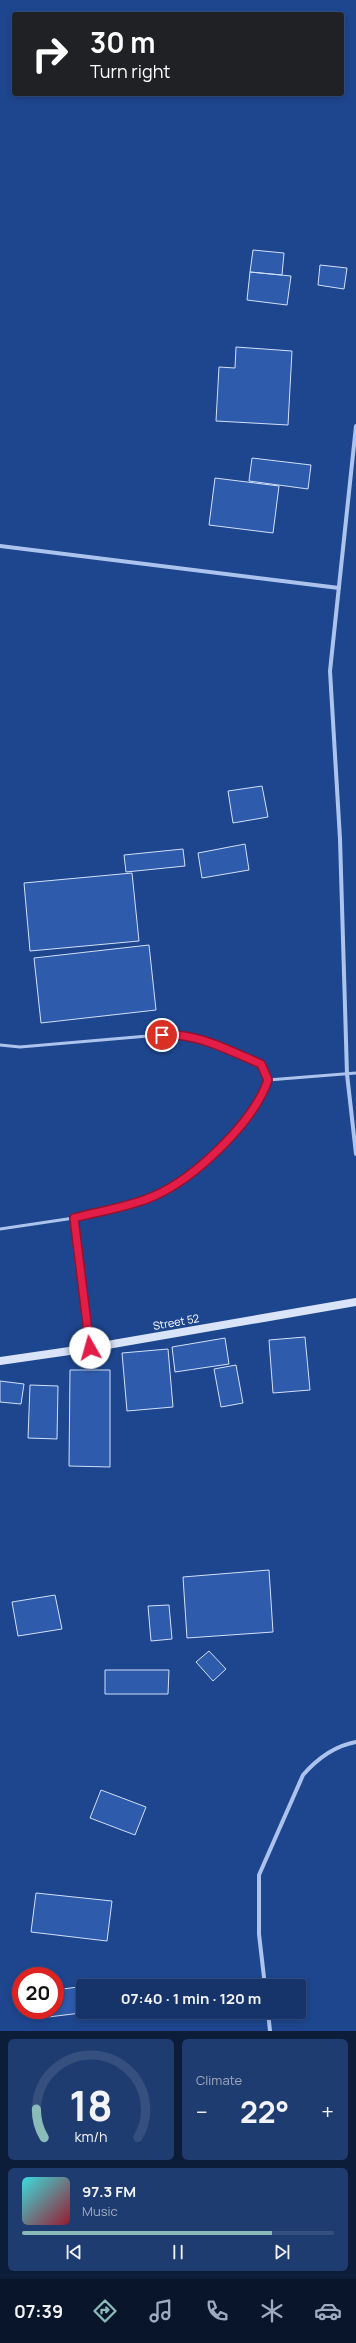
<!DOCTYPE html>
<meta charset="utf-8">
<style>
:root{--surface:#16346a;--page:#1f3c70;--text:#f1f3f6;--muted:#9eaac1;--line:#354f7e;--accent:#8bbbb9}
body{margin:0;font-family:Manrope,sans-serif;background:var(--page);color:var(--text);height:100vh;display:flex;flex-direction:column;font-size:15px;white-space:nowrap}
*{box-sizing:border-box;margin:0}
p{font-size:13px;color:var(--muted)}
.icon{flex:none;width:22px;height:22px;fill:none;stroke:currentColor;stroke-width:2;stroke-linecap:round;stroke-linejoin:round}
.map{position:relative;height:2031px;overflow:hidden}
.drawer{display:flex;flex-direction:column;gap:8px;padding:8px;background:#0c1d3a;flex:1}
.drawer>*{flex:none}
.guide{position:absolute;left:12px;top:12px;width:332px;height:84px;border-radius:4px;box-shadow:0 2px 6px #0003,0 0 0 1px var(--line);background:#202124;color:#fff;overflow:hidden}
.speed{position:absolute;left:12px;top:1967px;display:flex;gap:8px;font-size:20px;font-weight:700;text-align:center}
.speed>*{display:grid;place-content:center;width:52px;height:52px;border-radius:50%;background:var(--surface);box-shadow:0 2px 6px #0003,0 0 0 1px var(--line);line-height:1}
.speed .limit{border:6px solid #d22;background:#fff;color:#111}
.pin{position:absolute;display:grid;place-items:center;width:34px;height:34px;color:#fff;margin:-17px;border:2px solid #fff;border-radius:50%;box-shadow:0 1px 4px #0007}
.me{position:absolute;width:44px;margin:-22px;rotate:353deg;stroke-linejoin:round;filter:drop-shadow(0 0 3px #0008)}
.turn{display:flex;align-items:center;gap:14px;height:84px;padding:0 12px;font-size:18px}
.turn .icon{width:52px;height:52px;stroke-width:2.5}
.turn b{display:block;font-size:28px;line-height:34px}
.big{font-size:30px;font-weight:700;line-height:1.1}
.drawer .card{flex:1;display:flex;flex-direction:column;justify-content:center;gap:6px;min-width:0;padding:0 14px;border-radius:6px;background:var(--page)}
.drawer .dial{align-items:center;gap:0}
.dial svg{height:104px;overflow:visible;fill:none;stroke:var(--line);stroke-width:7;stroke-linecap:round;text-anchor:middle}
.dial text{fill:var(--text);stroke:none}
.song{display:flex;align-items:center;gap:12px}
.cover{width:48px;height:48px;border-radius:6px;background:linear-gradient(135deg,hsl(180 70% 55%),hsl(350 70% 35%))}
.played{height:4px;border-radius:2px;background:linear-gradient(90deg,var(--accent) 80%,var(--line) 80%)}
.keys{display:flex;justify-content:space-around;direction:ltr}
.heat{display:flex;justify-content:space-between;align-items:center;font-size:22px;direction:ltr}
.drawer .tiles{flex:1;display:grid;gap:8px;grid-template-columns:1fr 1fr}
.card:last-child{grid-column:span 2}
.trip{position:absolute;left:76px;top:1979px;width:230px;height:40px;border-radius:4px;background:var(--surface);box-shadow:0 2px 6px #0003,0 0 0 1px var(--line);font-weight:700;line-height:40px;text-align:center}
.tabs{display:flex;height:64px;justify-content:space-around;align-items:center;background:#09152a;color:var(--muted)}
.tabs .icon{width:28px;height:28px}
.tabs .on{color:var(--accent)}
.tabs b{font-size:18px;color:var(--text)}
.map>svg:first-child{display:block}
</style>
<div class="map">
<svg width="356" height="2031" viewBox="0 0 356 2031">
<rect width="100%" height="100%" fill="#1e468e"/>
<path fill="#2e5bac" stroke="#d2e0f9" d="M 253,250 L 284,253 L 282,275 L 250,272 Z
M 320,265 L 347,268 L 344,289 L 318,285 Z
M 250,272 L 291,276 L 287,305 L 247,300 Z
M 236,347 L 292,351 L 288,425 L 216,421 L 219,367 L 235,368 Z
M 252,458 L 311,465 L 308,489 L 249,481 Z
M 215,478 L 279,486 L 273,533 L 209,525 Z
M 262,786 L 268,817 L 233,823 L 228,791 Z
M 245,844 L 249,870 L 202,878 L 198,853 Z
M 183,849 L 185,866 L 126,872 L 124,855 Z
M 132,873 L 139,941 L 30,951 L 24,883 Z
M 149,945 L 156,1010 L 41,1023 L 34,958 Z
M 305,1337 L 310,1390 L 273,1393 L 269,1340 Z
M 225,1338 L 229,1364 L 175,1372 L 172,1347 Z
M 168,1349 L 173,1407 L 127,1411 L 122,1353 Z
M 236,1365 L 243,1403 L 221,1407 L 214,1369 Z
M 70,1370 L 110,1370 L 110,1467 L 69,1466 Z
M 0,1381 L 24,1384 L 21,1404 L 0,1402 Z
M 30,1385 L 58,1386 L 57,1439 L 28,1438 Z
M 269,1570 L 273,1632 L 187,1638 L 183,1577 Z
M 55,1595 L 62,1629 L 18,1636 L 12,1602 Z
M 169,1605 L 172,1639 L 151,1641 L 148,1606 Z
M 209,1651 L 226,1669 L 213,1681 L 196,1662 Z
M 105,1670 L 169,1670 L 168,1694 L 105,1694 Z
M 101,1790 L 146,1807 L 135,1835 L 90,1818 Z
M 36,1893 L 112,1901 L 107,1941 L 31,1932 Z
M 78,1987 L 81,2013 L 48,2017 L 47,2010 L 55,2010 L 55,1990 Z"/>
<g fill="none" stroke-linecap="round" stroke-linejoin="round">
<path stroke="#acc4ed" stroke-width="3" d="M 0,1045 L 20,1047 L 171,1034 L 193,1037 L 261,1064 L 268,1080 C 254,1122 202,1170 163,1192 L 152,1197 L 74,1218 L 0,1229
M 268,1080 L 356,1073
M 74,1218 L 90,1347"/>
<path stroke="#acc4ed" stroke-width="4" d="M 356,426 L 330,671 L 340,839 L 347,1074 L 356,1154
M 0,546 L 339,588
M 265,1986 L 259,1934 L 259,1875 L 303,1775 C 317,1759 334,1746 356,1742
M 268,2012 L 270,2031"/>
<path stroke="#d9e4f9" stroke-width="8" d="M 0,1361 L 90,1348 L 356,1302"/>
</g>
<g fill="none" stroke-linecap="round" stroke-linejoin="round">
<g stroke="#92132f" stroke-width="10">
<path id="route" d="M 90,1348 L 74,1218 C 100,1211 130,1207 154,1196 C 195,1178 254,1122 268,1080 L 261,1064 C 230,1051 196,1032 162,1035"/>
</g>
<use href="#route" stroke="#e11d48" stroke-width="7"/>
</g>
<g text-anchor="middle" stroke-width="4" stroke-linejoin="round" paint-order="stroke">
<g font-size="11" fill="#fff" stroke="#1e468e">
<text transform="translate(176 1322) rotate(-10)" y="4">Street 52</text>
</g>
</g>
</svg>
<div class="speed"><div class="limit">20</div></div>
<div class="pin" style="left:162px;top:1035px;background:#d93025"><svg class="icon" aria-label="arrive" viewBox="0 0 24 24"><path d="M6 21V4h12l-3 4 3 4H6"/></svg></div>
<svg class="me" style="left:90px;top:1348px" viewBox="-20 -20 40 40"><circle r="19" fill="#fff"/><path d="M0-13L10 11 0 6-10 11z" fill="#e11d48"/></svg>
<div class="trip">07:40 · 1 min · 120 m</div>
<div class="guide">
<div class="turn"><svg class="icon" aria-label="right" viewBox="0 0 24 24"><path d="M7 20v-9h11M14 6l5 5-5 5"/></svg><div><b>30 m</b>Turn right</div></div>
</div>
</div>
<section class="drawer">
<div class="tiles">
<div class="card dial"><svg viewBox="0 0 100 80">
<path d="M14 69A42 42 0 1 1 86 69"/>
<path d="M14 69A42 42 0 0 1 8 47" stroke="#8bbbb9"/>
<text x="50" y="56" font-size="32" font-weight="700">18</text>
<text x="50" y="72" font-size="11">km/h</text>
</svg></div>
<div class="card"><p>Climate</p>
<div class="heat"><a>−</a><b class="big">22°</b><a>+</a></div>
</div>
<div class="card">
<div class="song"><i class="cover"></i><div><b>97.3 FM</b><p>Music</p></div></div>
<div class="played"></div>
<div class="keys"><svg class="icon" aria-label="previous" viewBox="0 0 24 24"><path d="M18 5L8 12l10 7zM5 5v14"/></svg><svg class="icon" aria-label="pause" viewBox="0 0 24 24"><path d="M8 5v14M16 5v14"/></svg><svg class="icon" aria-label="next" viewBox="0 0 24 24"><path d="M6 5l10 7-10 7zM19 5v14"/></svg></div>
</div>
</div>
</section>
<nav class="tabs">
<b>07:39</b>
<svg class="icon on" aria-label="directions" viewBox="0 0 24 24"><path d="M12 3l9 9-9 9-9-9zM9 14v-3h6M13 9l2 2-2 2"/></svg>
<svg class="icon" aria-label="music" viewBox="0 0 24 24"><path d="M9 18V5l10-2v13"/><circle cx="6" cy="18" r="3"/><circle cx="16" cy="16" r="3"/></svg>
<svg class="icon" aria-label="phone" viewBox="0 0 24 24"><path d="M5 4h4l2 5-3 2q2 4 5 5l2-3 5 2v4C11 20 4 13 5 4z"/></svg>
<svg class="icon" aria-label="climate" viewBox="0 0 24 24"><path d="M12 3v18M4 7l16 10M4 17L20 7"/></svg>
<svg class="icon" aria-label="car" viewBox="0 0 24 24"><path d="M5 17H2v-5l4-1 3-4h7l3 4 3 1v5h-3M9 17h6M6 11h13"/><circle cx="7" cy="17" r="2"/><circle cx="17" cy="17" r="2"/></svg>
</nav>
